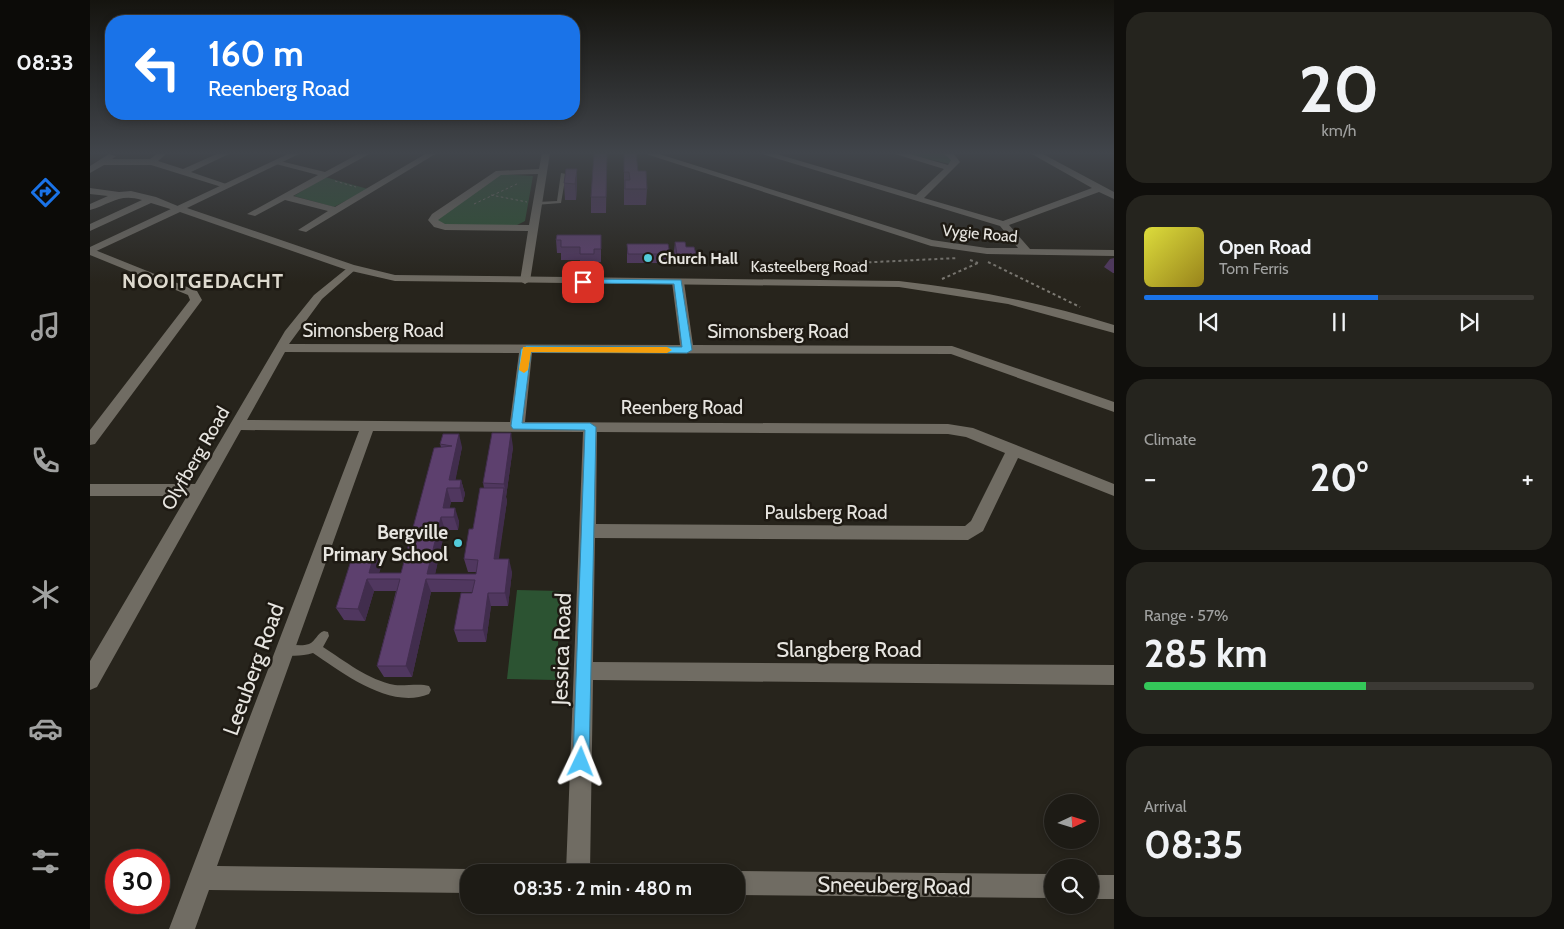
<!DOCTYPE html>
<meta charset="utf-8">
<style>
:root{--surface:#1d1b15;--page:#25241e;--text:#f1f3f6;--muted:#a0a1a0;--line:#3b3934;--accent:#1a73e8}
body{margin:0;font-family:Cabin,sans-serif;background:var(--page);color:var(--text);height:100vh;display:flex;flex-direction:column;font-size:19px;white-space:nowrap}
*{box-sizing:border-box;margin:0}
p{font-size:16px;color:var(--muted)}
.icon{flex:none;width:28px;height:28px;fill:none;stroke:currentColor;stroke-width:2;stroke-linecap:round;stroke-linejoin:round}
.map{position:relative;flex:1;overflow:hidden}
.drawer{display:flex;flex-direction:column;gap:12px;padding:12px;background:#100f0c;width:450px}
.drawer>*{flex:none}
.guide{position:absolute;left:15px;top:15px;width:475px;height:105px;border-radius:20px;box-shadow:0 2px 8px #0003,0 0 0 1px var(--line);background:#1a73e8;color:#fff;overflow:hidden}
.needle{width:32px;rotate:86deg}
.buttons{position:absolute;left:954px;top:794px;display:grid;gap:10px}
.buttons a{display:grid;place-items:center;width:55px;height:55px;border-radius:50%;background:var(--surface);box-shadow:0 2px 8px #0003,0 0 0 1px var(--line);font-size:25px}
.speed{position:absolute;left:15px;top:849px;display:flex;gap:10px;font-size:25px;font-weight:700;text-align:center}
.speed>*{display:grid;place-content:center;width:65px;height:65px;border-radius:50%;background:var(--surface);box-shadow:0 2px 8px #0003,0 0 0 1px var(--line);line-height:1}
.speed .limit{border:8px solid #d22;background:#fff;color:#111}
.pin{position:absolute;display:grid;place-items:center;width:42px;height:42px;color:#fff;margin:-21px;border-radius:10px;box-shadow:0 2px 8px #0006}
.me{position:absolute;width:55px;margin:-28px;rotate:2deg;stroke-linejoin:round;filter:drop-shadow(0 0 4px #0008)}
.turn{display:flex;align-items:center;gap:18px;height:105px;padding:0 20px;font-size:22px}
.turn .icon{width:65px;height:65px;stroke-width:2.5}
.turn b{display:block;font-size:35px;line-height:42px}
.big{font-size:38px;font-weight:800;line-height:1.1}
.drawer .tile{flex:1;display:flex;flex-direction:column;justify-content:center;gap:8px;min-width:0;padding:0 18px;border-radius:20px;background:var(--page)}
.drawer .dial{align-items:center;gap:0}
.dial b{font-size:65px;line-height:1}
.song{display:flex;align-items:center;gap:15px}
.cover{width:60px;height:60px;border-radius:8px;background:linear-gradient(135deg,hsl(60 70% 55%),hsl(50 70% 35%))}
.played{height:5px;border-radius:2px;background:linear-gradient(90deg,var(--accent) 60%,var(--line) 60%)}
.keys{display:flex;justify-content:space-around;direction:ltr}
.heat{display:flex;justify-content:space-between;align-items:center;font-size:28px;direction:ltr}
.charge{height:8px;border-radius:4px;background:linear-gradient(90deg,#34c759 57%,var(--line) 0)}
.trip{position:absolute;left:370px;top:864px;width:285px;height:50px;border-radius:20px;background:var(--surface);box-shadow:0 2px 8px #0003,0 0 0 1px var(--line);font-weight:800;line-height:50px;text-align:center}
main{display:flex;flex:1;min-height:0}
.dock{display:flex;flex-direction:column;width:90px;justify-content:space-around;align-items:center;background:#0c0b08;color:var(--muted)}
.dock .icon{width:35px;height:35px}
.dock .active{color:var(--accent)}
.dock b{font-size:22px;color:var(--text)}
.map>svg:first-child{display:block}
</style>
<main>
<nav class="dock">
<b>08:33</b>
<svg class="icon active" aria-label="directions" viewBox="0 0 24 24"><path d="M12 3l9 9-9 9-9-9zM9 14v-3h6M13 9l2 2-2 2"/></svg>
<svg class="icon" aria-label="music" viewBox="0 0 24 24"><path d="M9 18V5l10-2v13"/><circle cx="6" cy="18" r="3"/><circle cx="16" cy="16" r="3"/></svg>
<svg class="icon" aria-label="phone" viewBox="0 0 24 24"><path d="M5 4h4l2 5-3 2q2 4 5 5l2-3 5 2v4C11 20 4 13 5 4z"/></svg>
<svg class="icon" aria-label="climate" viewBox="0 0 24 24"><path d="M12 3v18M4 7l16 10M4 17L20 7"/></svg>
<svg class="icon" aria-label="car" viewBox="0 0 24 24"><path d="M5 17H2v-5l4-1 3-4h7l3 4 3 1v5h-3M9 17h6M6 11h13"/><circle cx="7" cy="17" r="2"/><circle cx="17" cy="17" r="2"/></svg>
<svg class="icon" aria-label="filters" viewBox="0 0 24 24"><path d="M4 7h16M4 17h16"/><circle cx="9" cy="7" r="2"/><circle cx="15" cy="17" r="2"/></svg>
</nav>
<div class="map">
<svg width="1024" height="929" viewBox="0 0 1024 929">
<rect width="100%" height="100%" fill="#27241c"/>
<path fill="#2c5332" d="M 811,153 L 853,153 L 863,159 L 860,164 Z
M 411,174 L 443,176 L 435,221 L 425,226 L 356,225 L 348,222 L 348,218 Z
M 235,177 L 278,189 L 244,207 L 204,196 Z
M 427,590 L 471,591 L 466,680 L 417,679 Z"/>
<g fill="none" stroke-linecap="round" stroke-linejoin="round">
<path stroke="#7c7972" stroke-width="1" stroke-dasharray="2.5 2.5" stroke-linecap="butt" d="M 245,181 L 266,187
M 401,195 L 437,202
M 384,204 L 429,183"/>
<path stroke="#7c7972" stroke-width="2" stroke-dasharray="3 3" stroke-linecap="butt" d="M 880,260 L 888,263
M 898,262 L 990,307
M 689,272 L 744,264 L 868,258
M 852,279 L 888,263"/>
<path fill="#706c63" fill-rule="evenodd" d="M 471,173 L 476,174 L 471,203 L 445,205 L 444,204 L 447,202 L 467,201 Z
M 234,631 L 238,632 L 239,636 L 233,647 C 255,661 278,680 305,685 C 315,686 331,683 339,686 L 341,690 L 339,694 C 300,710 253,673 223,653 C 213,656 201,657 191,654 L 189,650 L 191,646 C 200,643 210,647 219,644 C 226,641 227,633 234,631 Z"/>
<path fill="#706c63" fill-rule="evenodd" d="M 68,153 L 77,153 L 68,161 L 93,169 L 129,153 L 141,153 L 101,172 L 142,186 L 135,188 L 61,165 L 14,165 L 0,173 L 0,166 L 19,154 L 26,156 L 22,159 L 60,159 Z
M 270,153 L 281,153 L 203,196 L 245,207 L 337,153 L 347,153 L 216,232 L 208,230 L 238,211 L 195,200 L 165,216 L 157,214 L 228,175 L 186,164 L 186,160 L 235,172 Z
M 452,153 L 460,153 L 440,281 L 435,284 L 430,281 L 438,231 L 355,230 L 344,227 L 338,220 L 342,214 L 406,171 L 449,169 ZM 448,174 L 439,225 L 355,224 L 348,220 L 411,175 Z
M 553,153 L 566,153 L 842,240 L 897,248 L 928,248 L 910,226 L 669,153 L 683,153 L 826,195 L 854,169 L 802,153 L 816,153 L 858,165 L 861,160 L 853,153 L 863,153 L 870,162 L 834,198 L 913,221 L 1002,188 L 940,153 L 951,153 L 1024,192 L 1024,199 L 1009,192 L 919,225 L 940,249 L 1024,250 L 1024,256 L 897,254 L 841,246 Z
M 0,188 L 29,192 L 41,191 L 66,197 L 95,209 L 90,212 L 61,203 L 0,231 L 0,224 L 52,200 C 29,193 21,204 0,210 L 0,204 L 18,196 L 0,194 Z
M 0,248 L 107,291 L 112,300 L 5,444 L 0,445 L 0,430 L 100,300 L 98,295 L 0,255 Z
M 261,265 L 266,268 L 265,270 L 232,299 L 199,344 L 590,345 L 582,282 L 588,279 L 594,282 L 603,345 L 862,346 L 1024,402 L 1024,412 L 861,354 L 442,353 L 435,422 L 858,424 L 883,428 L 1024,484 L 1024,496 L 928,458 L 893,531 L 878,540 L 505,538 L 503,662 L 1024,665 L 1024,685 L 503,680 L 500,872 L 476,872 L 493,432 L 283,431 L 127,866 L 379,869 L 388,872 L 379,872 L 379,893 L 119,890 L 105,929 L 79,929 L 269,431 L 151,430 L 7,687 L 0,690 L 0,661 L 97,496 L 0,496 L 0,484 L 105,484 L 195,331 L 224,295 ZM 195,352 L 429,353 L 420,422 L 157,420 ZM 507,432 L 858,434 L 876,437 L 915,453 L 881,521 L 875,526 L 506,524 Z
M 646,871 L 962,874 L 962,898 L 646,895 L 646,872 L 642,872 Z
M 1000,875 L 1024,875 L 1024,899 L 1000,899 Z"/>
<path fill="#706c63" fill-rule="evenodd" d="M 200,153 L 211,153 L 97,208 L 264,265 L 305,275 L 809,281 C 882,289 954,303 1024,325 L 1024,333 L 918,304 L 809,287 L 305,281 L 257,270 L 90,212 L 0,254 L 0,247 Z"/>
</g>
<path fill="#50375f" d="M 517,153 L 516,213 L 501,213 L 501,197 Z
M 534,153 L 548,171 L 557,189 L 556,205 L 534,205 Z
M 476,169 L 487,185 L 486,200 L 475,200 L 474,183 Z
M 511,235 L 511,262 L 504,262 L 504,267 L 490,267 L 490,260 L 471,260 L 471,253 L 467,253 L 466,240 Z
M 585,242 L 596,247 L 606,254 L 605,262 L 586,264 L 584,251 Z
M 537,244 L 580,254 L 579,263 L 537,263 Z
M 1024,258 L 1024,273 L 1023,273 L 1014,267 L 1020,259 Z
M 350,444 L 372,447 L 365,480 L 371,480 L 375,494 L 373,502 L 361,502 L 359,508 L 369,521 L 368,530 L 355,530 L 345,574 L 386,574 L 386,572 L 378,572 L 374,559 L 394,488 L 393,483 L 423,447 L 416,497 L 417,501 L 408,559 L 422,572 L 418,606 L 401,606 L 396,642 L 368,642 L 364,630 L 383,592 L 341,592 L 322,677 L 294,677 L 287,666 L 306,591 L 284,591 L 275,621 L 254,620 L 246,608 L 285,551 L 292,564 L 289,573 L 311,573 L 351,447 Z"/>
<path fill="#412d4d" d="M 487,169 L 487,185 L 486,200 L 485,184 Z
M 421,433 L 423,447 L 416,497 L 414,484 Z
M 369,434 L 372,447 L 364,488 L 359,480 Z
M 371,480 L 375,494 L 373,502 L 370,488 Z
M 357,488 L 361,502 L 358,517 L 353,508 Z
M 414,488 L 417,501 L 407,572 L 404,559 Z
M 365,508 L 369,521 L 368,530 L 364,517 Z
M 351,517 L 355,530 L 344,579 L 337,574 Z
M 285,551 L 292,564 L 287,579 L 279,573 Z
M 419,559 L 422,572 L 418,606 L 415,593 Z
M 277,579 L 284,591 L 275,621 L 268,609 Z
M 336,579 L 341,592 L 322,677 L 316,666 Z
M 398,593 L 401,606 L 396,642 L 393,630 Z"/>
<path fill="#5d406e" stroke="#412d4d" d="M 504,153 L 517,153 L 516,197 L 501,197 Z
M 534,153 L 546,153 L 548,171 L 556,171 L 557,189 L 535,189 L 535,180 L 540,180 L 539,172 L 534,172 Z
M 476,169 L 487,169 L 485,184 L 474,183 Z
M 467,235 L 511,235 L 511,249 L 504,249 L 504,254 L 490,254 L 490,247 L 471,247 L 471,240 L 466,240 Z
M 585,242 L 595,242 L 596,247 L 604,247 L 606,254 L 587,255 Z
M 537,244 L 578,244 L 580,254 L 538,254 Z
M 402,433 L 421,433 L 414,484 L 393,483 Z
M 353,434 L 369,434 L 359,480 L 371,480 L 370,488 L 357,488 L 353,508 L 365,508 L 364,517 L 351,517 L 337,574 L 386,574 L 388,560 L 374,559 L 379,529 L 383,529 L 390,488 L 414,488 L 404,559 L 419,559 L 415,593 L 398,593 L 393,630 L 364,630 L 371,593 L 382,593 L 385,580 L 336,579 L 316,666 L 287,666 L 310,579 L 277,579 L 268,609 L 246,608 L 264,551 L 285,551 L 279,573 L 311,573 L 344,448 L 362,446 L 350,444 Z"/>
<linearGradient id="sky" x2="0" y2="1"><stop stop-color="#15140f"/><stop offset="0.54" stop-color="#41454b"/><stop offset="1" stop-color="#41454b" stop-opacity="0"/></linearGradient>
<rect width="1024" height="283" fill="url(#sky)"/>
<path fill="#4fc3f7" stroke="#337fa1" d="M 493,279 L 591,280 L 602,350 L 597,353 L 441,352 L 432,423 L 500,423 L 506,427 L 499,762 L 497,768 L 491,771 L 485,768 L 483,762 L 495,430 L 423,429 L 421,426 L 431,349 L 436,346 L 592,347 L 584,284 L 490,283 L 490,280 Z"/>
<path fill="#f59e0b" d="M 433,347 L 577,347 L 582,350 L 577,353 L 441,352 L 438,370 L 434,373 L 429,370 Z"/>
<g fill="#53cbda" stroke="#1e1a13" stroke-width="2">
<circle cx="558" cy="258" r="5"/>
<circle cx="368" cy="543" r="5"/>
</g>
<g text-anchor="middle" stroke-width="5" stroke-linejoin="round" paint-order="stroke">
<g font-size="16" fill="#e7e5e0" stroke="#1e1a13">
<text transform="translate(890 233) rotate(5)" y="6">Vygie Road</text>
<text x="719" y="272">Kasteelberg Road</text>
</g>
<g font-size="16" font-weight="bold" fill="#e7e5e0" stroke="#1e1a13" text-anchor="start">
<text x="568" y="264">Church Hall</text>
</g>
<g font-size="19" fill="#e7e5e0" stroke="#1e1a13">
<text x="283" y="337">Simonsberg Road</text>
<text x="688" y="338">Simonsberg Road</text>
<text x="592" y="414">Reenberg Road</text>
<text transform="translate(105 458) rotate(-60)" y="7">Olyfberg Road</text>
<text x="736" y="519">Paulsberg Road</text>
</g>
<g font-size="19" font-weight="bold" fill="#e7e5e0" stroke="#1e1a13" text-anchor="end">
<text x="358" y="539">Bergville<tspan x="358" dy="22">Primary School</tspan></text>
</g>
<g font-size="20" font-weight="bold" letter-spacing="1" fill="#dedacf" stroke="#1e1a13">
<text x="113" y="288">NOOITGEDACHT</text>
</g>
<g font-size="22" fill="#e7e5e0" stroke="#1e1a13">
<text transform="translate(471 649) rotate(-88)" y="8">Jessica Road</text>
<text x="759" y="657">Slangberg Road</text>
<text transform="translate(163 669) rotate(-70)" y="8">Leeuberg Road</text>
<text transform="translate(804 885) rotate(1)" y="8">Sneeuberg Road</text>
</g>
</g>
</svg>
<div class="buttons">
<a><svg class="needle" viewBox="-14 -14 28 28"><path d="M0-13l5 13h-10z" fill="#e53935"/><path d="M0 13l5-13h-10z" fill="#a0a1a0"/></svg></a>
<a><svg class="icon" aria-label="search" viewBox="0 0 24 24"><circle cx="10" cy="10" r="6"/><path d="M15 15l6 6"/></svg></a>
</div>
<div class="speed"><div class="limit">30</div></div>
<div class="pin" style="left:493px;top:282px;background:#d93025"><svg class="icon" aria-label="arrive" viewBox="0 0 24 24"><path d="M6 21V4h12l-3 4 3 4H6"/></svg></div>
<svg class="me" style="left:491px;top:762px" viewBox="-20 -20 40 40"><path d="M0-17L14 15 0 8-14 15z" fill="#4fc3f7" stroke="#fff" stroke-width="4"/></svg>
<div class="trip">08:35 · 2 min · 480 m</div>
<div class="guide">
<div class="turn"><svg class="icon" aria-label="left" viewBox="0 0 24 24"><path d="M17 20v-9H6M10 6l-5 5 5 5"/></svg><div><b>160 m</b>Reenberg Road</div></div>
</div>
</div>
<section class="drawer">
<div class="tile dial"><b>20</b><p>km/h</p></div>
<div class="tile">
<div class="song"><i class="cover"></i><div><b>Open Road</b><p>Tom Ferris</p></div></div>
<div class="played"></div>
<div class="keys"><svg class="icon" aria-label="previous" viewBox="0 0 24 24"><path d="M18 5L8 12l10 7zM5 5v14"/></svg><svg class="icon" aria-label="pause" viewBox="0 0 24 24"><path d="M8 5v14M16 5v14"/></svg><svg class="icon" aria-label="next" viewBox="0 0 24 24"><path d="M6 5l10 7-10 7zM19 5v14"/></svg></div>
</div>
<div class="tile"><p>Climate</p>
<div class="heat"><a>−</a><b class="big">20°</b><a>+</a></div>
</div>
<div class="tile"><p>Range · 57%</p><b class="big">285 km</b><div class="charge"></div></div>
<div class="tile"><p>Arrival</p><b class="big">08:35</b></div>
</section>
</main>
